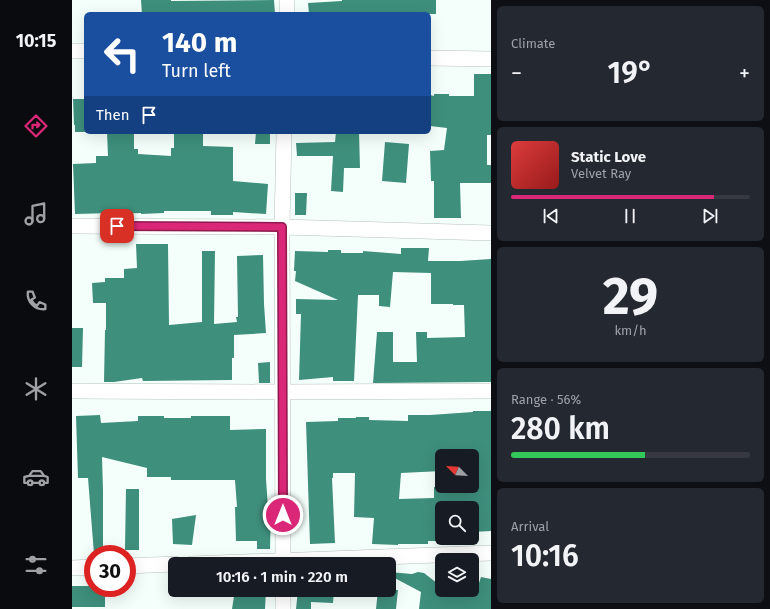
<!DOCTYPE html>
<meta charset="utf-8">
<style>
:root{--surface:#171b24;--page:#242831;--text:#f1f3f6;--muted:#9ea1a6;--line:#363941;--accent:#db2777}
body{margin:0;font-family:"Fira Sans",sans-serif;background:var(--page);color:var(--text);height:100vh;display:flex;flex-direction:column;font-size:15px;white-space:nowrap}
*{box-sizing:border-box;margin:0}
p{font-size:13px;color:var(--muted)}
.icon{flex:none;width:22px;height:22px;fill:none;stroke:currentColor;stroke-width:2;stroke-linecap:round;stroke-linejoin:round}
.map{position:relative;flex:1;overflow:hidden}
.panel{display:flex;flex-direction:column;gap:6px;padding:6px;background:#0d0f14;width:279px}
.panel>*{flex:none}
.guide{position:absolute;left:12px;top:12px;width:347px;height:122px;border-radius:6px;box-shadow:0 4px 16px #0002;background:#1a4fa0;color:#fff;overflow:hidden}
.needle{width:26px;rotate:294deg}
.controls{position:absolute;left:363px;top:449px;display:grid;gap:8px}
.controls a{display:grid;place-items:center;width:44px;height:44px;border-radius:6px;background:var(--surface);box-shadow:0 4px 16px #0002;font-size:20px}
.speed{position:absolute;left:12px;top:545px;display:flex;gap:8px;font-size:20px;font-weight:700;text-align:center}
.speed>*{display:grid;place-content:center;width:52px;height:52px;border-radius:50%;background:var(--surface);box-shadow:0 4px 16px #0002;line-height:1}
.speed .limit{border:6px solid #d22;background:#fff;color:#111}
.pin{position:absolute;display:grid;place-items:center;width:34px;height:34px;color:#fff;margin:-17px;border-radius:8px;box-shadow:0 2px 6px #0006}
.me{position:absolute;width:44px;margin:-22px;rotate:0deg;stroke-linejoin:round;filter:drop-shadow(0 0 3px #0008)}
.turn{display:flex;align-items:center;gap:14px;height:84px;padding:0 12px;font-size:18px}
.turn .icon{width:52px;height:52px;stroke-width:2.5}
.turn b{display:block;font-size:28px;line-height:34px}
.then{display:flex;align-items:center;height:38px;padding:0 12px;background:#0003;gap:8px;font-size:15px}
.big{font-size:30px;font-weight:600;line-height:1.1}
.panel .card{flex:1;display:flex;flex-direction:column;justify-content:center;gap:6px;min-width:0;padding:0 14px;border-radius:6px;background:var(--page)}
.panel .dial{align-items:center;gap:0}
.dial b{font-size:52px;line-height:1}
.song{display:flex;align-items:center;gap:12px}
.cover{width:48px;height:48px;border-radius:6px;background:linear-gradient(135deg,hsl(0 70% 55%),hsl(0 70% 35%))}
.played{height:4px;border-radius:2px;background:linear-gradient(90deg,var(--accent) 85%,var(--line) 85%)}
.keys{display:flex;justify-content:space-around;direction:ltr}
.heat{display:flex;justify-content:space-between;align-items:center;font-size:22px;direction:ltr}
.charge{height:6px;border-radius:3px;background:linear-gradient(90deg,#34c759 56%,var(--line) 0)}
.trip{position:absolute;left:96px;top:557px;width:228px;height:40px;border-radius:6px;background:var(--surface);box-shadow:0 4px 16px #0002;font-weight:600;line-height:40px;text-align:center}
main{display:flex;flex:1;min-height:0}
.tab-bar{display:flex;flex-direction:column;width:72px;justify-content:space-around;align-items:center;background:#090b0e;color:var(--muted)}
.tab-bar .icon{width:28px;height:28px}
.tab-bar .active{color:var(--accent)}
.tab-bar b{font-size:18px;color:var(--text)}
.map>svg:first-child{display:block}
</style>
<main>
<nav class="tab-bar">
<b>10:15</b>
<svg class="icon active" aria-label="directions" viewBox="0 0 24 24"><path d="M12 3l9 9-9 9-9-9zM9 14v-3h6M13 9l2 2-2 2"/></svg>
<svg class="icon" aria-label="music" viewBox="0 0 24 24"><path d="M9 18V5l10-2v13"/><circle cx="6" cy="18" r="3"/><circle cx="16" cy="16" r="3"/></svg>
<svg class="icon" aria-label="phone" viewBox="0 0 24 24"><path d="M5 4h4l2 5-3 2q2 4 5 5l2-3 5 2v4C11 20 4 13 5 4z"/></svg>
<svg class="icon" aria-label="climate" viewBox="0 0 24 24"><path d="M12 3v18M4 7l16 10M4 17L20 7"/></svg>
<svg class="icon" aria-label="car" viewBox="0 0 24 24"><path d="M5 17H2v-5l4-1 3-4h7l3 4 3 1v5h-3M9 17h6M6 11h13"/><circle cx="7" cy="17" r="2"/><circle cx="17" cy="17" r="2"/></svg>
<svg class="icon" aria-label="filters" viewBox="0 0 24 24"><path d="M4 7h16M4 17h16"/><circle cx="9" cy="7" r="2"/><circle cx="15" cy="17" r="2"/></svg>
</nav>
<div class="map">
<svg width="419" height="609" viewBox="0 0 419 609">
<rect width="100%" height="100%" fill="#f4fffb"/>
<path fill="#3e8f7c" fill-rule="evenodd" d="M 69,0 L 99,0 L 99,1 L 202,0 L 203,14 L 89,14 L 89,12 L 70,14 Z
M 270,0 L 364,0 L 364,14 L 237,14 L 236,3 L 270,1 Z
M 402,74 L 419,74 L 419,135 L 415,135 L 415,165 L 419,165 L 419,183 L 388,183 L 389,218 L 362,218 L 362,181 L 359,181 L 358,151 L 372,150 L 375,128 L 358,126 L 358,95 L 362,96 L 362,94 L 377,94 L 377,96 L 402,96 Z
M 1,99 L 14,99 L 14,132 L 3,132 L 3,125 L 2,125 Z
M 35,132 L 62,132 L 62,149 L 66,149 L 66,154 L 99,156 L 99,148 L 102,148 L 102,132 L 131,132 L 131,146 L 161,147 L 161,181 L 196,184 L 194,214 L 161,212 L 161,215 L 139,215 L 139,211 L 92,211 L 92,213 L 69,214 L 69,213 L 41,214 L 41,213 L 3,214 L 1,164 L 24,163 L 24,156 L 36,156 Z
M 184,132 L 198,132 L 198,144 L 183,144 Z
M 264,132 L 287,132 L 288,168 L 272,168 L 271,192 L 259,191 L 261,156 L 225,156 L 224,143 L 263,142 Z
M 313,142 L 337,144 L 334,183 L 310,181 Z
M 223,193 L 235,193 L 234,215 L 223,215 Z
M 64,244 L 96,244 L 97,325 L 130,322 L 130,251 L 143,251 L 142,324 L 165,322 L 164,317 L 166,317 L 165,256 L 191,255 L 192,304 L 194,333 L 162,335 L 162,358 L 160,358 L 160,380 L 71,381 L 70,378 L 42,382 L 32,382 L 33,330 L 34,330 L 34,303 L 21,303 L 20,283 L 33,282 L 33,278 L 52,278 L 52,269 L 65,268 Z
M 329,248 L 357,248 L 356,261 L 388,261 L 419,259 L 419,382 L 301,383 L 305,332 L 321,332 L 321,362 L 345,362 L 344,332 L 355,332 L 355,338 L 393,337 L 392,305 L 381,305 L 381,304 L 359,304 L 359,273 L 321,272 L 318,307 L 307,306 L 307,295 L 286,295 L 282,381 L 261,381 L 261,377 L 227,380 L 229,314 L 224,314 L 224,299 L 266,300 L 223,281 L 224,271 L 222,271 L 223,251 L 256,252 L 256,250 L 269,250 L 269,253 L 291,253 L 291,251 L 329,254 Z
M 0,328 L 11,328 L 10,367 L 0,367 Z
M 198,362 L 198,383 L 187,383 L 186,363 Z
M 401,411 L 419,411 L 419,531 L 400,532 L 400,508 L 370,508 L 370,541 L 356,541 L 356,544 L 326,544 L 326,545 L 300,544 L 302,518 L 282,517 L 283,473 L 261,473 L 261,478 L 260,478 L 263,543 L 238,544 L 234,422 L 266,421 L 266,418 L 284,418 L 284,417 L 297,417 L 297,420 L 336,421 L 336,415 L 358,415 L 401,412 ZM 370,456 L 400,456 L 400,486 L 398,486 L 398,487 L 362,487 L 362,498 L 327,499 L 329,473 L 370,471 Z
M 28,415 L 29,423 L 66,421 L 66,416 L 92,416 L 92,418 L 119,418 L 119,416 L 158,416 L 158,430 L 194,429 L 194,479 L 196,508 L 199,508 L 198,549 L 185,549 L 185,541 L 164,541 L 163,507 L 165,507 L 163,480 L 99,480 L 99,477 L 75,477 L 75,468 L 30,457 L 31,491 L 31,554 L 22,554 L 16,478 L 6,478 L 4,416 Z
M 54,489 L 67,489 L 67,550 L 53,550 Z
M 124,515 L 120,545 L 101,544 L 100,519 Z
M 317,572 L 340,574 L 346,572 L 352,573 L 370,587 L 370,593 L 399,591 L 398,590 L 400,590 L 400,583 L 406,586 L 409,577 L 419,579 L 419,609 L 347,609 L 349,592 L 317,575 Z
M 0,586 L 21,586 L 21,588 L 33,588 L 33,607 L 0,607 Z
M 163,590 L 194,590 L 193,609 L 160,609 Z
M 226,590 L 262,590 L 261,603 L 239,602 L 239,609 L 224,609 Z
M 306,590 L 326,590 L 324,609 L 304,609 Z"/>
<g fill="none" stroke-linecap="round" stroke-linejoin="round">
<g stroke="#b5c2be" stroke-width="16">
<path id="minor" d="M 215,14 L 215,0
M 0,51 L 14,51
M 357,58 L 419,59
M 0,226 L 210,227 L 419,233
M 0,391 L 210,392 L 419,391
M 119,564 L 419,553
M 211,564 L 210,227 L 212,132
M 55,566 L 103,564
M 0,568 L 21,567
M 211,590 L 211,609"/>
</g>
<use href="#minor" stroke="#fff" stroke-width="15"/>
</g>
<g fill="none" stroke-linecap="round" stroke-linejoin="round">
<g stroke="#8e194d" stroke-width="10">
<path id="route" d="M 45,226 L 210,227 L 211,515"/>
</g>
<use href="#route" stroke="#db2777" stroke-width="7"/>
</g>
</svg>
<div class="controls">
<a><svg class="needle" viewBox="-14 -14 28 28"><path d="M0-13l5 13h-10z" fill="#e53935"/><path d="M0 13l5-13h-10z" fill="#9ea1a6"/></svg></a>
<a><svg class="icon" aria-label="search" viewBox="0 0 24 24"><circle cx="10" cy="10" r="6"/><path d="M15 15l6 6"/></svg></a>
<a><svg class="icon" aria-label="layers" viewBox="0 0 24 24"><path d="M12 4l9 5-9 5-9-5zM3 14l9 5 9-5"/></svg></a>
</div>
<div class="speed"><div class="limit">30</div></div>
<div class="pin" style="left:45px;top:226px;background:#d93025"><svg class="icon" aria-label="arrive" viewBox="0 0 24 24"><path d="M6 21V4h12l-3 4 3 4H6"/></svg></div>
<svg class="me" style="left:211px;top:515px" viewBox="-20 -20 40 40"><circle r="17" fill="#db2777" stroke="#fff" stroke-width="3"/><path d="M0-11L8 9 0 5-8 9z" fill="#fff"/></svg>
<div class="trip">10:16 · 1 min · 220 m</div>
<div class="guide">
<div class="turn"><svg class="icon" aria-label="left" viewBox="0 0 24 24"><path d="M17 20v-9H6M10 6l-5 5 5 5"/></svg><div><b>140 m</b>Turn left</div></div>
<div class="then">Then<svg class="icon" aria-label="arrive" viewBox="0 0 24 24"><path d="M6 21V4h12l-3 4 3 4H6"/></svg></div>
</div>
</div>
<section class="panel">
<div class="card"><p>Climate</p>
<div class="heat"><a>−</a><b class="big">19°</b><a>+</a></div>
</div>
<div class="card">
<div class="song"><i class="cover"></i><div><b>Static Love</b><p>Velvet Ray</p></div></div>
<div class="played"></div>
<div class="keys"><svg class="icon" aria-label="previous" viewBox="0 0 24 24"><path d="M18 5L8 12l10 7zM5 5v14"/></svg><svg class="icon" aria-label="pause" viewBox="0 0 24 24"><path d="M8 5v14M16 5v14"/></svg><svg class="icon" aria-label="next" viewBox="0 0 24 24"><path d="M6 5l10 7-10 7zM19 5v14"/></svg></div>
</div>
<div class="card dial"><b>29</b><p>km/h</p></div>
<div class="card"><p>Range · 56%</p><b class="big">280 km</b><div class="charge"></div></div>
<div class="card"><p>Arrival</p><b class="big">10:16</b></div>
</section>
</main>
